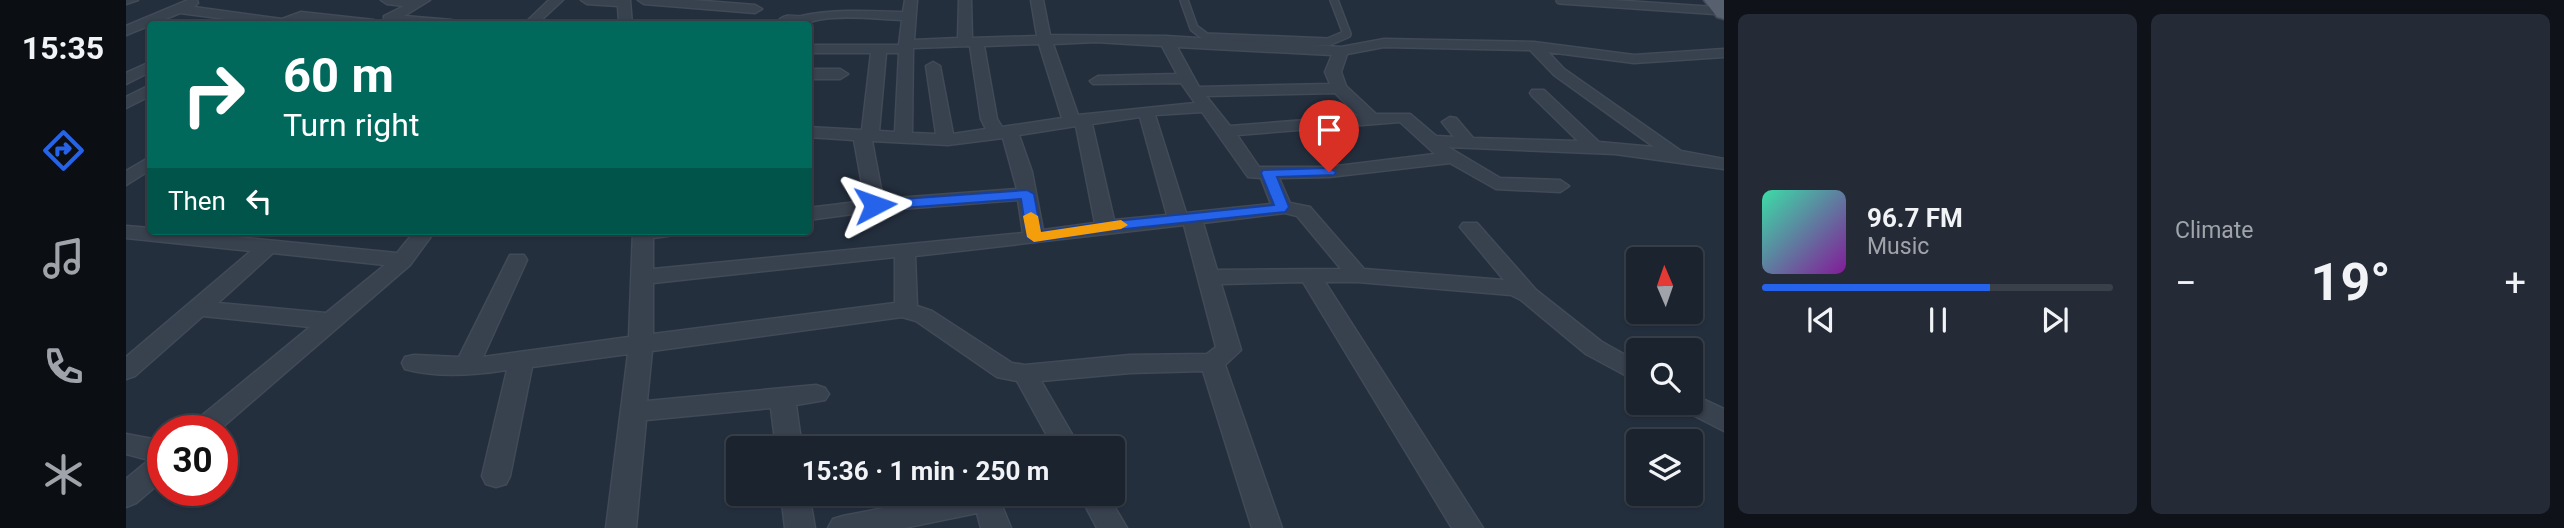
<!DOCTYPE html>
<meta charset="utf-8">
<style>
:root{--surface:#1b232e;--page:#242b36;--text:#f1f3f6;--muted:#a0a4aa;--line:#39404a;--accent:#2563eb}
body{margin:0;font-family:Roboto,sans-serif;background:var(--page);color:var(--text);height:100vh;display:flex;flex-direction:column;font-size:26px;white-space:nowrap}
*{box-sizing:border-box;margin:0}
p{font-size:23px;color:var(--muted)}
.icon{flex:none;width:38px;height:38px;fill:none;stroke:currentColor;stroke-width:2;stroke-linecap:round;stroke-linejoin:round}
.map{position:relative;flex:1;overflow:hidden}
.details{display:flex;flex-direction:column;gap:14px;padding:14px;background:#0f1319;width:840px}
.details>*{flex:none}
.guide{position:absolute;left:21px;top:21px;width:665px;height:214px;border-radius:7px;box-shadow:0 2px 5px #0004,0 0 0 2px var(--line);background:#00695c;color:#fff;overflow:hidden}
.needle{width:46px;rotate:358deg}
.buttons{position:absolute;left:1500px;top:247px;display:grid;gap:14px}
.buttons a{display:grid;place-items:center;width:77px;height:77px;border-radius:7px;background:var(--surface);box-shadow:0 2px 5px #0004,0 0 0 2px var(--line);font-size:35px}
.speed{position:absolute;left:21px;top:415px;display:flex;gap:14px;font-size:35px;font-weight:700;text-align:center}
.speed>*{display:grid;place-content:center;width:91px;height:91px;border-radius:50%;background:var(--surface);box-shadow:0 2px 5px #0004,0 0 0 2px var(--line);line-height:1}
.speed .limit{border:10px solid #d22;background:#fff;color:#111}
.pin{position:absolute;display:grid;place-items:center;width:60px;height:60px;color:#fff;margin:-72px -30px;border-radius:50% 50% 50% 0;rotate:-45deg;box-shadow:0 0 7px #0007}
.pin .icon{rotate:45deg}
.me{position:absolute;width:77px;margin:-38px;rotate:86deg;stroke-linejoin:round;filter:drop-shadow(0 0 5px #0008)}
.turn{display:flex;align-items:center;gap:24px;height:147px;padding:0 21px;font-size:32px}
.turn .icon{width:91px;height:91px;stroke-width:2.5}
.turn b{display:block;font-size:49px;line-height:60px}
.then{display:flex;align-items:center;height:66px;padding:0 21px;background:#0003;gap:14px;font-size:26px}
.big{font-size:52px;font-weight:700;line-height:1.1}
.details .widget{flex:1;display:flex;flex-direction:column;justify-content:center;gap:10px;min-width:0;padding:0 24px;border-radius:10px;background:var(--page)}
.song{display:flex;align-items:center;gap:21px}
.cover{width:84px;height:84px;border-radius:10px;background:linear-gradient(135deg,hsl(160 70% 55%),hsl(290 70% 35%))}
.played{height:7px;border-radius:4px;background:linear-gradient(90deg,var(--accent) 65%,var(--line) 65%)}
.keys{display:flex;justify-content:space-around;direction:ltr}
.heat{display:flex;justify-content:space-between;align-items:center;font-size:38px;direction:ltr}
.details .tiles{flex:1;display:grid;gap:14px;grid-template-columns:repeat(2,1fr)}
.trip{position:absolute;left:600px;top:436px;width:399px;height:70px;border-radius:7px;background:var(--surface);box-shadow:0 2px 5px #0004,0 0 0 2px var(--line);font-weight:700;line-height:70px;text-align:center}
main{display:flex;flex:1;min-height:0}
.dock{display:flex;flex-direction:column;width:126px;justify-content:space-around;align-items:center;background:#0b0e12;color:var(--muted)}
.dock .icon{width:49px;height:49px}
.dock .on{color:var(--accent)}
.dock b{font-size:32px;color:var(--text)}
.map>svg:first-child{display:block}
</style>
<main>
<nav class="dock">
<b>15:35</b>
<svg class="icon on" aria-label="directions" viewBox="0 0 24 24"><path d="M12 3l9 9-9 9-9-9zM9 14v-3h6M13 9l2 2-2 2"/></svg>
<svg class="icon" aria-label="music" viewBox="0 0 24 24"><path d="M9 18V5l10-2v13"/><circle cx="6" cy="18" r="3"/><circle cx="16" cy="16" r="3"/></svg>
<svg class="icon" aria-label="phone" viewBox="0 0 24 24"><path d="M5 4h4l2 5-3 2q2 4 5 5l2-3 5 2v4C11 20 4 13 5 4z"/></svg>
<svg class="icon" aria-label="climate" viewBox="0 0 24 24"><path d="M12 3v18M4 7l16 10M4 17L20 7"/></svg>
</nav>
<div class="map">
<svg width="1598" height="528" viewBox="0 0 1598 528">
<rect width="100%" height="100%" fill="#242f3e"/>
<g fill="none" stroke-linecap="round" stroke-linejoin="round">
<g stroke="#414a57" stroke-width="10">
<path id="service" d="M 1058,0 L 1068,28 L 1080,37 L 1202,42 L 1221,34 L 1208,0
M 1434,0 L 1596,11"/>
</g>
<g stroke="#414a57" stroke-width="3">
<path id="minor" d="M 0,0 L 12,0 L 0,4 Z
M 62,0 L 71,0 L 72,3 L 68,7 L 156,19 L 175,12 L 248,20 L 255,24 L 216,24 L 176,20 L 165,24 L 138,24 L 54,13 L 0,35 L 0,26 Z
M 255,0 L 304,0 L 278,16 L 326,20 L 333,24 L 258,22 L 258,16 L 278,6 L 261,4 Z
M 423,0 L 437,0 L 411,24 L 398,24 Z
M 455,0 L 504,0 L 506,24 L 493,24 L 492,6 L 461,4 Z
M 512,0 L 566,0 L 629,5 L 636,9 L 629,13 L 518,4 Z
M 779,0 L 791,0 L 788,40 L 832,38 L 833,0 L 845,0 L 846,38 L 911,36 L 905,0 L 917,0 L 924,35 L 1040,36 L 1215,47 L 1258,39 L 1408,42 L 1508,55 L 1598,49 L 1598,57 L 1508,63 L 1422,52 L 1438,69 L 1555,151 L 1598,159 L 1598,169 L 1489,154 L 1322,147 L 1374,178 L 1434,180 L 1443,186 L 1434,192 L 1370,189 L 1324,163 L 1203,177 L 1153,178 L 1164,203 L 1184,207 L 1238,269 L 1378,280 L 1334,227 L 1337,223 L 1351,223 L 1410,290 L 1476,342 L 1512,362 L 1512,382 L 1460,354 L 1395,300 L 1385,295 L 1232,282 L 1199,282 L 1357,528 L 1326,528 L 1177,282 L 1095,284 L 1115,350 L 1099,365 L 1156,528 L 1126,528 L 1077,371 L 1004,373 L 915,381 L 954,448 L 928,448 L 891,381 L 871,377 L 790,321 L 776,317 L 526,351 L 521,401 L 690,385 L 699,388 L 703,394 L 699,400 L 670,405 L 676,448 L 650,448 L 645,408 L 520,420 L 510,528 L 480,528 L 502,354 L 406,367 L 384,476 L 380,484 L 370,487 L 360,484 L 356,476 L 381,370 C 349,375 311,378 279,369 L 276,363 L 279,357 L 288,355 L 333,357 L 384,255 L 398,255 L 401,260 L 357,357 L 503,337 L 507,231 L 552,231 L 549,235 L 527,238 L 527,269 L 897,233 L 892,200 L 749,211 L 682,220 L 682,208 L 739,201 L 728,140 L 682,137 L 682,127 L 736,130 L 745,53 L 682,53 L 682,45 L 773,45 L 776,20 C 750,19 722,15 697,19 C 683,21 667,30 654,19 C 662,13 667,17 675,16 C 709,9 742,11 777,12 ZM 970,42 L 1036,46 L 1051,74 L 972,76 L 964,81 L 967,84 L 1055,83 L 1069,103 L 952,115 L 927,44 ZM 913,44 L 936,118 L 876,127 L 871,119 L 858,46 ZM 844,46 L 855,119 L 860,129 L 827,134 L 814,66 L 807,62 L 800,66 L 810,134 L 786,133 L 787,48 ZM 1051,47 L 1206,55 L 1199,72 L 1204,84 L 1073,87 ZM 1258,47 L 1404,50 L 1428,75 L 1528,147 L 1473,142 L 1418,90 L 1406,90 L 1404,93 L 1406,96 L 1452,141 L 1347,138 L 1330,118 L 1324,117 L 1316,122 L 1328,137 L 1310,136 L 1284,114 L 1250,114 L 1220,86 L 1215,72 L 1221,54 ZM 760,53 L 773,53 L 769,132 L 753,131 ZM 1209,93 L 1232,116 L 1104,126 L 1080,96 ZM 1076,112 L 1122,177 L 1135,178 L 1145,204 L 1060,213 L 1029,115 ZM 1014,117 L 1041,215 L 988,220 L 966,124 ZM 1274,122 L 1309,154 L 1203,167 L 1133,167 L 1111,135 ZM 950,126 L 969,223 L 917,230 L 906,172 L 893,135 ZM 877,138 L 891,189 L 757,199 L 746,141 L 822,145 ZM 1159,213 L 1171,216 L 1215,269 L 1091,270 L 1077,223 ZM 1058,225 L 1090,347 L 1081,354 L 1004,355 L 899,365 L 886,363 L 806,311 L 791,306 L 789,256 ZM 769,257 L 769,303 L 527,334 L 527,283 Z
M 24,62 L 24,72 L 0,84 L 0,73 Z
M 682,69 L 714,69 L 722,74 L 714,79 L 682,79 Z
M 24,85 L 24,96 L 0,108 L 0,97 Z
M 24,157 L 24,170 L 0,185 L 0,171 Z
M 0,226 L 24,228 L 24,231 L 50,231 L 271,253 L 289,231 L 309,231 L 284,265 L 93,430 L 63,430 L 67,423 L 184,327 L 77,316 L 9,376 L 0,379 L 0,357 L 125,251 L 0,238 ZM 147,253 L 259,265 L 200,313 L 92,303 Z
M 1564,393 L 1598,409 L 1598,431 L 1555,409 L 1552,402 L 1564,402 Z
M 0,434 L 37,441 L 37,480 L 10,503 L 0,507 L 0,479 L 23,460 L 0,454 Z
M 655,494 L 683,494 L 689,528 L 659,528 Z
M 830,494 L 872,496 L 885,528 L 855,528 L 851,513 L 778,528 L 702,528 L 707,519 L 717,516 Z
M 953,494 L 981,494 L 1001,528 L 971,528 Z"/>
</g>
<g stroke="#414a57" stroke-width="3">
<path id="primary" d="M 1578,0 L 1598,0 L 1598,19 L 1591,17 Z"/>
</g>
<use href="#service" stroke="#38414e" stroke-width="7"/>
<use href="#minor" fill="#38414e" fill-rule="evenodd"/>
<use href="#primary" fill="#56606e" fill-rule="evenodd"/>
</g>
<path fill="#2563eb" stroke="#184099" stroke-width="2" d="M 1203,168 L 1210,172 L 1208,175 L 1151,177 L 1163,207 L 1159,212 L 980,231 L 908,242 L 901,237 L 895,199 L 749,210 L 742,205 L 749,201 L 901,190 L 908,194 L 915,232 L 980,222 L 1148,205 L 1135,173 L 1137,170 Z"/>
<path fill="#f59e0b" d="M 905,212 L 912,216 L 915,232 L 995,220 L 1002,225 L 995,229 L 908,242 L 901,237 L 897,216 Z"/>
</svg>
<div class="buttons">
<a><svg class="needle" viewBox="-14 -14 28 28"><path d="M0-13l5 13h-10z" fill="#e53935"/><path d="M0 13l5-13h-10z" fill="#a0a4aa"/></svg></a>
<a><svg class="icon" aria-label="search" viewBox="0 0 24 24"><circle cx="10" cy="10" r="6"/><path d="M15 15l6 6"/></svg></a>
<a><svg class="icon" aria-label="layers" viewBox="0 0 24 24"><path d="M12 4l9 5-9 5-9-5zM3 14l9 5 9-5"/></svg></a>
</div>
<div class="speed"><div class="limit">30</div></div>
<div class="pin" style="left:1203px;top:172px;background:#d93025"><svg class="icon" aria-label="arrive" viewBox="0 0 24 24"><path d="M6 21V4h12l-3 4 3 4H6"/></svg></div>
<svg class="me" style="left:749px;top:205px" viewBox="-20 -20 40 40"><path d="M0-17L14 15 0 8-14 15z" fill="#2563eb" stroke="#fff" stroke-width="4"/></svg>
<div class="trip">15:36 · 1 min · 250 m</div>
<div class="guide">
<div class="turn"><svg class="icon" aria-label="right" viewBox="0 0 24 24"><path d="M7 20v-9h11M14 6l5 5-5 5"/></svg><div><b>60 m</b>Turn right</div></div>
<div class="then">Then<svg class="icon" aria-label="left" viewBox="0 0 24 24"><path d="M17 20v-9H6M10 6l-5 5 5 5"/></svg></div>
</div>
</div>
<section class="details">
<div class="tiles">
<div class="widget">
<div class="song"><i class="cover"></i><div><b>96.7 FM</b><p>Music</p></div></div>
<div class="played"></div>
<div class="keys"><svg class="icon" aria-label="previous" viewBox="0 0 24 24"><path d="M18 5L8 12l10 7zM5 5v14"/></svg><svg class="icon" aria-label="pause" viewBox="0 0 24 24"><path d="M8 5v14M16 5v14"/></svg><svg class="icon" aria-label="next" viewBox="0 0 24 24"><path d="M6 5l10 7-10 7zM19 5v14"/></svg></div>
</div>
<div class="widget"><p>Climate</p>
<div class="heat"><a>−</a><b class="big">19°</b><a>+</a></div>
</div>
</div>
</section>
</main>
